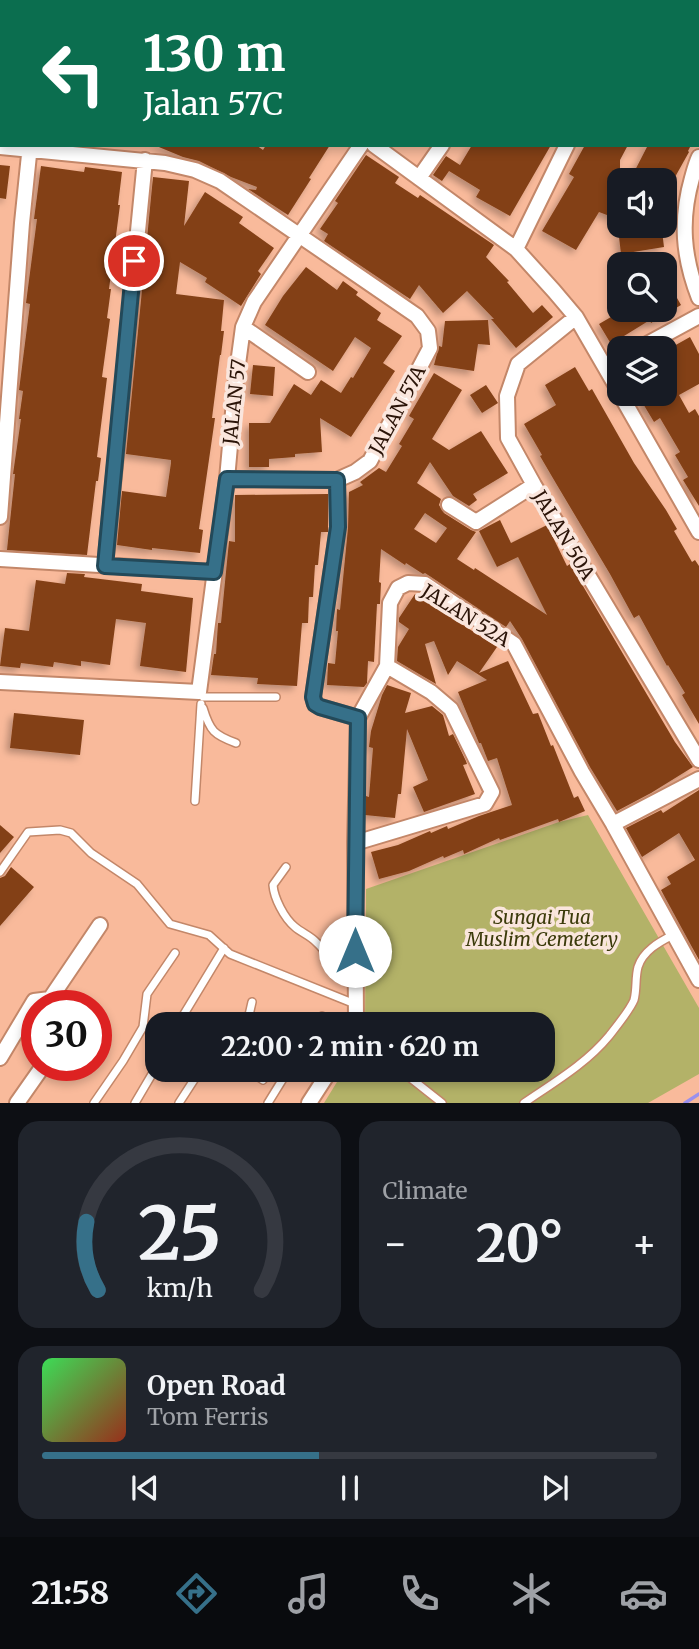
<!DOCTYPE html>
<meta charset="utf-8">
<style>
:root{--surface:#171b24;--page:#20242c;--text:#f1f3f6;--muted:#9ea1a6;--line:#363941;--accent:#367089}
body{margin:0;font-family:Merriweather,serif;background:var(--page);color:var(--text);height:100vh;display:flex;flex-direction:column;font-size:26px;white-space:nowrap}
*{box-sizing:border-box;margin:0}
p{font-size:23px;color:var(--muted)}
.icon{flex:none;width:38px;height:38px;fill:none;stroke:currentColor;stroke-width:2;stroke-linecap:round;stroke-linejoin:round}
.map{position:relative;height:1103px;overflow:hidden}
.drawer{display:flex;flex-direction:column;gap:18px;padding:18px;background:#0d0f14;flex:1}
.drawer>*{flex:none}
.top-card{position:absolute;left:0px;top:0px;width:700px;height:147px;box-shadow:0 4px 10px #0003;background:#0b6e4f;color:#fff;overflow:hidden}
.controls{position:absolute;left:607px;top:168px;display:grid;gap:14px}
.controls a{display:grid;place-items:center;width:70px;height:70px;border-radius:14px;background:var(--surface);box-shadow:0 4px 10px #0003;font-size:35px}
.speed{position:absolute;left:21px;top:990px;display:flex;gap:14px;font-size:35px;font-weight:700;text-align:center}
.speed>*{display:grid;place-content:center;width:91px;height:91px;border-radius:50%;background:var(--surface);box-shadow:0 4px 10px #0003;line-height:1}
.speed .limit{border:10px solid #d22;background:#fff;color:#111}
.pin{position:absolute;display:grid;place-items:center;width:60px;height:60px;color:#fff;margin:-30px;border:4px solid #fff;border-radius:50%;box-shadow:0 2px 7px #0007}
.me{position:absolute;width:77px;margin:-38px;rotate:0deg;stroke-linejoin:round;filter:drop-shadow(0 0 5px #0008)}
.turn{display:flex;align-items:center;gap:24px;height:147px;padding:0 28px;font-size:32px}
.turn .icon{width:91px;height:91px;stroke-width:2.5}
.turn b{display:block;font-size:49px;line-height:60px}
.big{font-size:52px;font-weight:700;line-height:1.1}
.drawer .card{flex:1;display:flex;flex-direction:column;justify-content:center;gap:10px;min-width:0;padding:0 24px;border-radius:21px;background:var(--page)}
.drawer .dial{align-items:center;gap:0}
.dial svg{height:182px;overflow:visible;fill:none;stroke:var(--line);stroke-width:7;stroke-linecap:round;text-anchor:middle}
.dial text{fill:var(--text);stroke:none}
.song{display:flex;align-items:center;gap:21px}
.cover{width:84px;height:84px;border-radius:10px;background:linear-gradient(135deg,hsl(130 70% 55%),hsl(10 70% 35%))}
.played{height:7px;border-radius:4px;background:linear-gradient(90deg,var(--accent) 45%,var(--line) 45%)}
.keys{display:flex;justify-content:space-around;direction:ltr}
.heat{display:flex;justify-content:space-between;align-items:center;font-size:38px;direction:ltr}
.drawer .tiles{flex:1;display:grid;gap:18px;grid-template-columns:1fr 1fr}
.card:last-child{grid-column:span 2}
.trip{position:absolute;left:145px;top:1012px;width:410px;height:70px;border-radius:21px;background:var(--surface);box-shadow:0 4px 10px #0003;font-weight:700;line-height:70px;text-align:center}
.dock{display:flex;height:112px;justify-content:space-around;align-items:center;background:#090b0e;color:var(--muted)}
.dock .icon{width:49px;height:49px}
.dock .on{color:var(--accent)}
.dock b{font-size:32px;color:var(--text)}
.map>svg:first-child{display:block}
</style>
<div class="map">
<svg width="699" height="1103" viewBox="0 0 699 1103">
<defs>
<filter id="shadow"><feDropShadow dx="-4" dy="4" stdDeviation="3.5" flood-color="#0004"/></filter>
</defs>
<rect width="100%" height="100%" fill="#f9ba9b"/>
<path fill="#f6b08d" d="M 0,0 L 256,0 L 255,2 L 2,2 L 2,22 L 0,21 Z"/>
<path fill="#b3b268" d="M 588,815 L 699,1008 L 699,1074 L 648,1103 L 324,1103 L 345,1069 L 542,1069 L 542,1024 L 365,1024 L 366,889 L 559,822 Z"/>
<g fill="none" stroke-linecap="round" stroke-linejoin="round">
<path stroke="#9b90ed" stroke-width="3.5" d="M 685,1103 L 699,1094"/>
</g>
<path fill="#834017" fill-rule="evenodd" filter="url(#shadow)" d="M 154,145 L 256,145 L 263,150 L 266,145 L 330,145 L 309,178 L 311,179 L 288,215 L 248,189 L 256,190 L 257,187 L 231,177 L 199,161 L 183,157 Z
M 472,145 L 551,145 L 510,216 L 476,197 L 480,190 L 449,171 L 442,181 L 433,175 L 446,156 L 460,165 Z
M 585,145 L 628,145 L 620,160 L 620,220 L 599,212 L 576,250 L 542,231 L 574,177 L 569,174 Z
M 648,145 L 691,145 L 688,151 L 689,152 L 665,195 L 665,180 L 630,180 Z
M 366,155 L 399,177 L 395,183 L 418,198 L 420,195 L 494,245 L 486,257 L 509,281 L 507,282 L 533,313 L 542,305 L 553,317 L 516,348 L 491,319 L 494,319 L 467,291 L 443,313 L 419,285 L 410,299 L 324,241 L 328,234 L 320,229 L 338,203 L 335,201 Z
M 0,165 L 10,166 L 6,199 L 0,198 Z
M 41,166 L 84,172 L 85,167 L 122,172 L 118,205 L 120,205 L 109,289 L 111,289 L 107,318 L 110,319 L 102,377 L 107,378 L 97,457 L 101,458 L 98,481 L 96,481 L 87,555 L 7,550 L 15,474 L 13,474 L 21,419 L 19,419 L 23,391 L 19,390 L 30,304 L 26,303 L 37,219 L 34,219 Z
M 153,177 L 189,181 L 184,226 L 205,192 L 243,217 L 239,223 L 274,248 L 258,271 L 261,274 L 241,306 L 205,282 L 207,278 L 180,262 L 176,294 L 224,300 L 221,331 L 224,331 L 221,355 L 220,355 L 212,418 L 215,418 L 199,529 L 203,530 L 200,553 L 152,548 L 152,550 L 117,545 L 122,491 L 166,497 L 171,463 L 171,460 L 126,454 Z
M 662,231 L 664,247 L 621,254 L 619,237 Z
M 306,267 L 337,290 L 343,281 L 358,292 L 356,295 L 381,313 L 377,320 L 402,336 L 383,363 L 395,371 L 351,437 L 320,418 L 322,452 L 295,454 L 295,457 L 269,459 L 269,467 L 249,467 L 249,423 L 270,423 L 294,384 L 311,395 L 321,380 L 341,393 L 351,377 L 353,378 L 371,348 L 355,337 L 333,371 L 265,325 L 283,296 Z
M 665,277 L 681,305 L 651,323 L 650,320 L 611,344 L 599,324 L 623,310 L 665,310 Z
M 488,320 L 490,345 L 478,344 L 474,371 L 434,365 L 439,346 L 442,347 L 445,321 Z
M 690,337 L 699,354 L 699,384 L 679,395 L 689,413 L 695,409 L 699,416 L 699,506 L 683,480 L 688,477 L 675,455 L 680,452 L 660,418 L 654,422 L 642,402 L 646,400 L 642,394 L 665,394 L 665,351 Z
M 253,365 L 275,367 L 273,396 L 250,394 Z
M 575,367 L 589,391 L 592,389 L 634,463 L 666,510 L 677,529 L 674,531 L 692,562 L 695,560 L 699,566 L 699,724 L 682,695 L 685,693 L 668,665 L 667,666 L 639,615 L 634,618 L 610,574 L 554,480 L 540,456 L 542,455 L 524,424 L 556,405 L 545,385 Z
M 434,373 L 462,390 L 432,439 L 449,450 L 481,431 L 508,473 L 473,494 L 477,500 L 469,506 L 453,496 L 430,462 L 417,483 L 441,499 L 439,505 L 444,513 L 471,530 L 476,532 L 457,559 L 474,570 L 475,568 L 547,615 L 518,557 L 497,567 L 479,531 L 500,520 L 511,543 L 547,525 L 567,566 L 570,564 L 675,742 L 693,767 L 651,793 L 617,811 L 590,767 L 522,639 L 510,621 L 506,627 L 425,573 L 423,574 L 406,563 L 405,565 L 381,549 L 379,582 L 381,583 L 380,604 L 377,604 L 374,662 L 368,661 L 367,683 L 364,687 L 327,685 L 328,663 L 335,664 L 338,631 L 336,631 L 337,609 L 340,610 L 348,528 L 349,492 L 363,485 L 360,482 L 379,468 L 386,472 L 402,446 L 399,444 L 414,419 L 409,416 ZM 425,513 L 447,528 L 436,543 L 414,529 Z
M 486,385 L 498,403 L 482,413 L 470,395 Z
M 328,494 L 328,532 L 321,532 L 318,565 L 315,565 L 313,597 L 309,597 L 308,623 L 302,623 L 297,686 L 257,684 L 258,678 L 211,675 L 214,654 L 216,654 L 218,623 L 221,623 L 229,541 L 235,542 L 235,495 Z
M 67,573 L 85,574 L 84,577 L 142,584 L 141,591 L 193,598 L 186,672 L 140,666 L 146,623 L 116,619 L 110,665 L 81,661 L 81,666 L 54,662 L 53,667 L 21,663 L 20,668 L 0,666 L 5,628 L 29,631 L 36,580 L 65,584 Z
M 415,594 L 497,647 L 479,673 L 508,661 L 533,714 L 538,713 L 551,746 L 553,745 L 574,798 L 578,796 L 585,811 L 559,822 L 558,819 L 500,840 L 499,838 L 464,854 L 463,850 L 444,858 L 443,856 L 409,871 L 379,879 L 371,852 L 398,845 L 430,831 L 431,833 L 447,826 L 448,829 L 479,816 L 512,805 L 497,758 L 488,761 L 481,743 L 479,743 L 458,692 L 487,680 L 457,661 L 448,675 L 434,641 L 425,644 L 436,684 L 397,661 L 398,647 L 409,629 L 399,622 L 399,618 Z
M 387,685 L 411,693 L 405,713 L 432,706 L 443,715 L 449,736 L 453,734 L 466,761 L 467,764 L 463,765 L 475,794 L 424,812 L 413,787 L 428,780 L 407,729 L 401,794 L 398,794 L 395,818 L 365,815 L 366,796 L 369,797 L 373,748 L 369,747 L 371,731 L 382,695 Z
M 14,713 L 84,720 L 80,755 L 10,748 Z
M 699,790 L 699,960 L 661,890 L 671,884 L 667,877 L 695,860 L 679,833 L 642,857 L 626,828 L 661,810 L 663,813 Z
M 0,825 L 14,837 L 0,853 Z
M 11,867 L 34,887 L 0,926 L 0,878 L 5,876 Z"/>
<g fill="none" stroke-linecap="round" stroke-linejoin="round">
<g stroke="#c38769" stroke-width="10">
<path id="service" d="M 678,0 L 682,2
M 292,2 L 292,0
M 199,692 L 203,697 L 276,697
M 203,708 C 210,731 214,735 236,743
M 195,801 L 201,704
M 286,867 L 273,885 C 274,898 284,918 295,927 C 302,933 311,936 317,943 C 334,958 328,974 355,978
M 0,872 L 28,832 L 60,830 L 71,833 L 91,853 L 137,884 L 170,924 L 209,935 L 230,954 L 355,1004
M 178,1024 L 224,948
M 247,1024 L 252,1002
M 318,1024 L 322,1016
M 247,1069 L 263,1080
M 399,1069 L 442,1103
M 94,1103 L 123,1061 L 143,1027 L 147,994 L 175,953
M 135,1103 L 158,1064
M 179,1103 L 201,1069
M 268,1103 L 289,1069
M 524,1103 C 553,1083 586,1064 609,1036 C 616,1027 630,1010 634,1000 C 637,989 635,978 638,967 C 643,951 659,942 673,935"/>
</g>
<g stroke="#c38769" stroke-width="18">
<path id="minor" d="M 622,0 L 625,2
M 267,2 L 268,0
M 368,2 L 369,0
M 643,2 L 644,0
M 0,31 L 2,31
M 374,145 L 516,249 L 554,291 L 576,317 L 620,393
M 0,147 L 165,163 L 195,170 L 220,181 L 417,316 L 428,331 L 430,348 L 370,461 L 355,472 L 337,480 L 227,479
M 699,157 C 696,163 694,171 692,178 C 680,220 683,257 699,298
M 419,178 L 442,145
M 516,249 L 567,145
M 576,317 L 518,364 L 507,396 L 508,438 L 534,485 L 699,760
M 243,327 L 308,372
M 640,348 L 699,316
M 620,394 L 699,532
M 337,480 L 338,527 L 313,697 L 315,704 L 320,707 L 358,718
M 449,505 L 476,522 L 534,485
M 0,517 L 22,223 L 30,145
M 0,559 L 214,572
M 105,566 L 145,160
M 0,682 L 199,692 L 227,479 L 236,379 L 243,327 L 254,302 L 361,145
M 613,824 L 699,779
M 355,843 L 485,804 L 492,792 L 451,709 L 431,692 L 387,666
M 356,1024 L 355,843 L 358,718 L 387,666 L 390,603 L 398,588 L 408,583 L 425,584 L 514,644 L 582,772 L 613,824 L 699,980
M 0,1058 L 34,1001 L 50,999 L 100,925
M 17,1103 L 43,1066
M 309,1103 L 331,1069"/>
</g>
<use href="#service" stroke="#fff" stroke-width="7"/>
<use href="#minor" stroke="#fff" stroke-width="14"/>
</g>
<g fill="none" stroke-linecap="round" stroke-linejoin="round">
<g stroke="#234959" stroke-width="18">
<path id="route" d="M 134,261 L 105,566 L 214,572 L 227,479 L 337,480 L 338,527 L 313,697 L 315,704 L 320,707 L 358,718 L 355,951"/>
</g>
<use href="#route" stroke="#367089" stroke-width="12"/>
</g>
<g text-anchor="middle" stroke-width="7" stroke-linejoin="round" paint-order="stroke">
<g font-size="19" fill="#2b1408" stroke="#fae6dd">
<text transform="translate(234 402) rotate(-84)" y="7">JALAN 57</text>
<text transform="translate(397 410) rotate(-62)" y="7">JALAN 57A</text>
<text transform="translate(564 535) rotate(59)" y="7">JALAN 50A</text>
<text transform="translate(466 615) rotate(32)" y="7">JALAN 52A</text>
</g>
<g font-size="19" font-style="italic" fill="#3b3a0a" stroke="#fae6dd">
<text x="542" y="924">Sungai Tua<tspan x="542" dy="22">Muslim Cemetery</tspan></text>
</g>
</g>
</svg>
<div class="controls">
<a><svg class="icon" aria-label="sound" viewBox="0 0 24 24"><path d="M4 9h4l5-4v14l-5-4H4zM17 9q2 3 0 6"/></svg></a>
<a><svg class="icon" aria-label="search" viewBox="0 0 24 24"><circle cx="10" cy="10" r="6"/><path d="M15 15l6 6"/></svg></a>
<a><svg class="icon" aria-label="layers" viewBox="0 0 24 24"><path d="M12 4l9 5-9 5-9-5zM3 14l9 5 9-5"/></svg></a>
</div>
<div class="speed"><div class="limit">30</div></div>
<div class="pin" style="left:134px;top:261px;background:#d93025"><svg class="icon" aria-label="arrive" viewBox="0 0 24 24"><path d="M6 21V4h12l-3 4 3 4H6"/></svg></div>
<svg class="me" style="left:355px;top:951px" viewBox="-20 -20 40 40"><circle r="19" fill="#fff"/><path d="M0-13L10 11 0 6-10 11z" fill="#367089"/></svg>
<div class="trip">22:00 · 2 min · 620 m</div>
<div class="top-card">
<div class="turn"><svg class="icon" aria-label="left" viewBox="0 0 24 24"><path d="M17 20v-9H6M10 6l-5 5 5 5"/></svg><div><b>130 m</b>Jalan 57C</div></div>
</div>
</div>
<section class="drawer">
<div class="tiles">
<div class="card dial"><svg viewBox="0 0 100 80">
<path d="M14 69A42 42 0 1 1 86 69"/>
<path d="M14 69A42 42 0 0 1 9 39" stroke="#367089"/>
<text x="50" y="56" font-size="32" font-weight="700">25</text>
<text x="50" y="72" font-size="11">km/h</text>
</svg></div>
<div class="card"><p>Climate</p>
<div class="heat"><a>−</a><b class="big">20°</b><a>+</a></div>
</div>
<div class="card">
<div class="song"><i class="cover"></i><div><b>Open Road</b><p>Tom Ferris</p></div></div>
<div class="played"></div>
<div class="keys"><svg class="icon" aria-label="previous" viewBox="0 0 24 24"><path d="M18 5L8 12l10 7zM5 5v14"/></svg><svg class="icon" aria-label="pause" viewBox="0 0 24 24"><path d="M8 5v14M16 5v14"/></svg><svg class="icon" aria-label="next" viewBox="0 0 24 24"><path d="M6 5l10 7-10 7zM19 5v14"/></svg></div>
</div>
</div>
</section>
<nav class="dock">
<b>21:58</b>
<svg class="icon on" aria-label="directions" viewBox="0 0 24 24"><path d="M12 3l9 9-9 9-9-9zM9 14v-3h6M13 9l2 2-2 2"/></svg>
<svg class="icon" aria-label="music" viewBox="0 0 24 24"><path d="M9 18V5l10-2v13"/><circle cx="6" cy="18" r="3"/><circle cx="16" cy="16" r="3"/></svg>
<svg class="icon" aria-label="phone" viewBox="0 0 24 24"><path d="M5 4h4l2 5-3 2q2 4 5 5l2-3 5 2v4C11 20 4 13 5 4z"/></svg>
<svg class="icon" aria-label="climate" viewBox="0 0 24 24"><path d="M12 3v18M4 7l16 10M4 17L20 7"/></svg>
<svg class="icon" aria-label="car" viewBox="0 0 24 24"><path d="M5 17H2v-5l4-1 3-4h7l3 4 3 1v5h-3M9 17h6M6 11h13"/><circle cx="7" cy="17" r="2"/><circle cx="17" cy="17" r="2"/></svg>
</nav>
